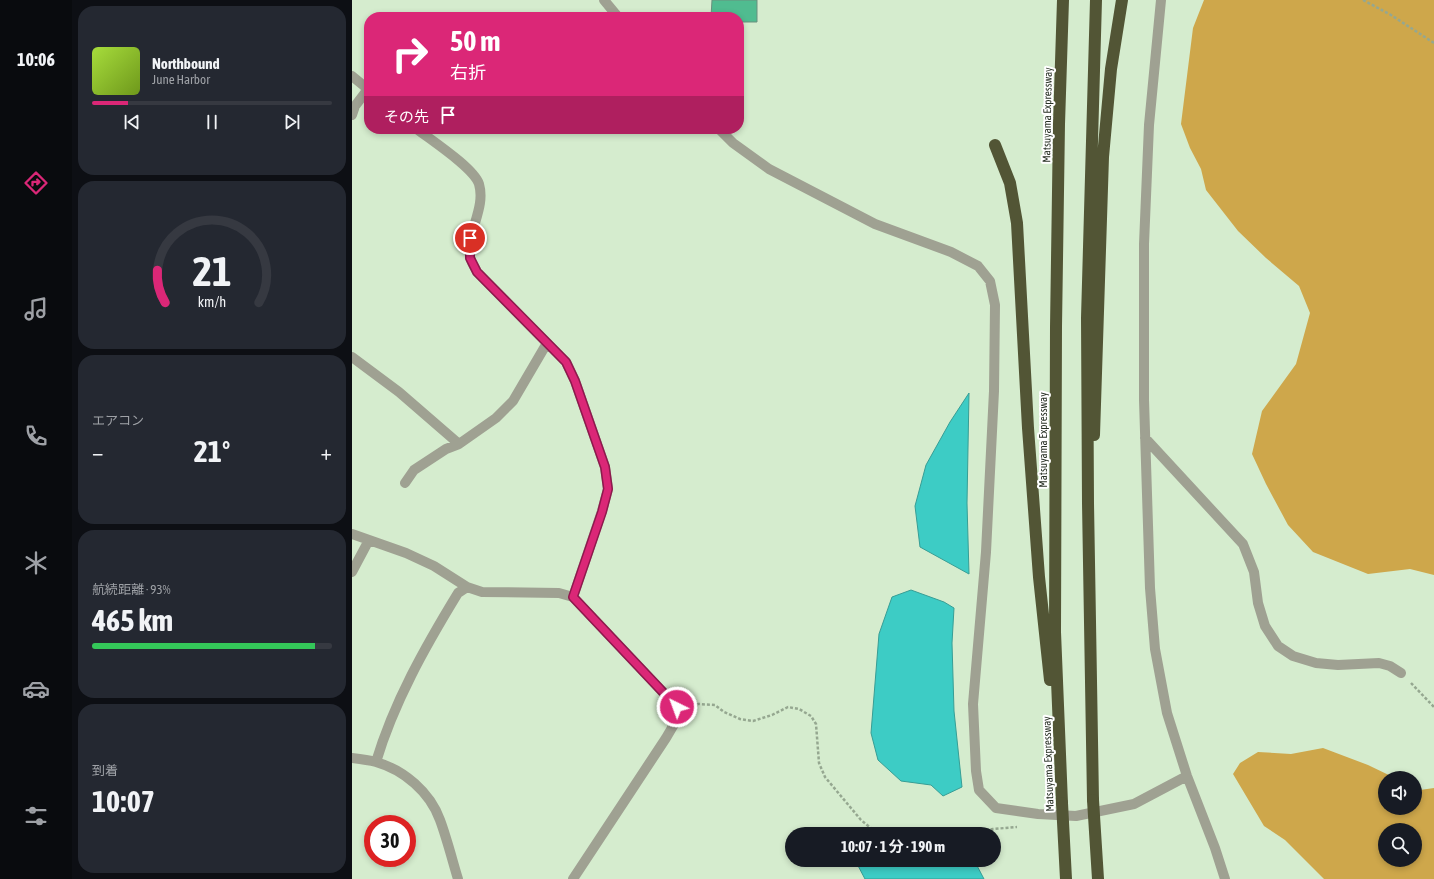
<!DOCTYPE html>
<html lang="ja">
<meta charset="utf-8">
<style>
:root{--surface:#171b24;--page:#242831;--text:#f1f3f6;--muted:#9ea1a6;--line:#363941;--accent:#db2777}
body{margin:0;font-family:"Asap Condensed","Noto Sans JP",sans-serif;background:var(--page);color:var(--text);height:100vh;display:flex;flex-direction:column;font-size:15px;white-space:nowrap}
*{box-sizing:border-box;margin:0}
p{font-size:13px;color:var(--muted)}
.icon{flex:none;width:22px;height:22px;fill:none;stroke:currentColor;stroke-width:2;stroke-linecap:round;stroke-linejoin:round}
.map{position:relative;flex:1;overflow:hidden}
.panel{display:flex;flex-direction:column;gap:6px;padding:6px;background:#0d0f14;width:280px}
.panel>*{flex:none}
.guide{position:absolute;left:12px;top:12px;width:380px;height:122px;border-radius:16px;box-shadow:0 2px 6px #0003;background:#db2777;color:#fff;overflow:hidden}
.buttons{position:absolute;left:1026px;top:771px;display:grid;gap:8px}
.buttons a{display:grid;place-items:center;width:44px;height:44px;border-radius:50%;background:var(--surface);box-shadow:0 2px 6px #0003;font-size:20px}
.speed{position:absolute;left:12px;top:815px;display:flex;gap:8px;font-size:20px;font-weight:700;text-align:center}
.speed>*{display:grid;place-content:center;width:52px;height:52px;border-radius:50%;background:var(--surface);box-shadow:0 2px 6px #0003;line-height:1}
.speed .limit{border:6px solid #d22;background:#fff;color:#111}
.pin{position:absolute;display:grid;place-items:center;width:34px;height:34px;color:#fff;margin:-17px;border:2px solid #fff;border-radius:50%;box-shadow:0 1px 4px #0007}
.me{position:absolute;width:44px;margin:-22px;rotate:318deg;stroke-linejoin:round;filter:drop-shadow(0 0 3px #0008)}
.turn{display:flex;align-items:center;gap:14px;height:84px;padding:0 20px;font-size:18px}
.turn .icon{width:52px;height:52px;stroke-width:2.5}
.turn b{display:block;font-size:28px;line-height:34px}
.then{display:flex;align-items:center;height:38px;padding:0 20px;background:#0003;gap:8px;font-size:15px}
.big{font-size:30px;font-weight:700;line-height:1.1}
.panel .widget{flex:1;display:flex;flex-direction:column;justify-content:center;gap:6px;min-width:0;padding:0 14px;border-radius:16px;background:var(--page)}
.panel .dial{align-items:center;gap:0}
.dial svg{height:104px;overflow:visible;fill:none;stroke:var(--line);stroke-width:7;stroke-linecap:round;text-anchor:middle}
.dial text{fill:var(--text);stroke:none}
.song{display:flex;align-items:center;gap:12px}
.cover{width:48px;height:48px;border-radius:6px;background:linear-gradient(135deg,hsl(80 70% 55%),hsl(80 70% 35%))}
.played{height:4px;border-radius:2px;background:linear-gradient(90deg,var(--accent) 15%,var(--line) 15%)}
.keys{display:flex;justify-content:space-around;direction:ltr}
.heat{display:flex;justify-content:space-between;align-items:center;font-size:22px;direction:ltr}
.charge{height:6px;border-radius:3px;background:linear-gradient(90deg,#34c759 93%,var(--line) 0)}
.trip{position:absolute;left:433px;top:827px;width:216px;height:40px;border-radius:20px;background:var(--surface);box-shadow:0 2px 6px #0003;font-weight:700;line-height:40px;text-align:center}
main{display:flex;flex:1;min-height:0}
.dock{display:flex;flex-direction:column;width:72px;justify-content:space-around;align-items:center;background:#090b0e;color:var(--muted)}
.dock .icon{width:28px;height:28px}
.dock .active{color:var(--accent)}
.dock b{font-size:18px;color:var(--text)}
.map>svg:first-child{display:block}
</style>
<main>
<nav class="dock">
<b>10:06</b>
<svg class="icon active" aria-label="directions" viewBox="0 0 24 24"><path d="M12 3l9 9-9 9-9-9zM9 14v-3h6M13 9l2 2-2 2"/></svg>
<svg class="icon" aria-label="music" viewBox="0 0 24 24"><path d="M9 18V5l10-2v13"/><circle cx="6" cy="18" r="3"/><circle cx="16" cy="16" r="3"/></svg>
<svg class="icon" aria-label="phone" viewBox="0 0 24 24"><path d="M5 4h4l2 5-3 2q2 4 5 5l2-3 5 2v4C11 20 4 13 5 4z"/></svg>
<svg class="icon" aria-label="climate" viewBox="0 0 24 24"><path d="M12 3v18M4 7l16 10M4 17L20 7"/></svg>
<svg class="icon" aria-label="car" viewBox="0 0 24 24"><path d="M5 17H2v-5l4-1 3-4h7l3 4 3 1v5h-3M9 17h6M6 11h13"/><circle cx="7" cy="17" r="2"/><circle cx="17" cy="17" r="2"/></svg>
<svg class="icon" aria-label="filters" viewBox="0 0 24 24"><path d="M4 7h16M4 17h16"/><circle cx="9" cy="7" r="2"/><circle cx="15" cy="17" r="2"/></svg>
</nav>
<section class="panel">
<div class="widget">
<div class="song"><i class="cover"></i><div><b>Northbound</b><p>June Harbor</p></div></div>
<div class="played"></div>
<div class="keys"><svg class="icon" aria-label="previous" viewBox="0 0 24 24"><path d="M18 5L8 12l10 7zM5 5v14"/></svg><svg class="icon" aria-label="pause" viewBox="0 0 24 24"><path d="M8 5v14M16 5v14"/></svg><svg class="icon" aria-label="next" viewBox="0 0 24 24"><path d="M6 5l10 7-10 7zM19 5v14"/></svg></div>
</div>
<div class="widget dial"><svg viewBox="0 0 100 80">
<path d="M14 69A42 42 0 1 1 86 69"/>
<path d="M14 69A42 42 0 0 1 8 44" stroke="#db2777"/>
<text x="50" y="56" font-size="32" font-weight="700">21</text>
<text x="50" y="72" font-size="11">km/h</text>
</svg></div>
<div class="widget"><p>エアコン</p>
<div class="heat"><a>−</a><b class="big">21°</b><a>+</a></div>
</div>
<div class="widget"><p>航続距離 · 93%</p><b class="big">465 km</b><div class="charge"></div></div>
<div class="widget"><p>到着</p><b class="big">10:07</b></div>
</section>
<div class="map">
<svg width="1082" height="879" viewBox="0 0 1082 879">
<rect width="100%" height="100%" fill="#d5ecce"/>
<path fill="#cea74b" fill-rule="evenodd" d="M 852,0 L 1082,0 L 1082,575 L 1058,569 L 1016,574 L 961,552 L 936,525 L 914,484 L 900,454 L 910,411 L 944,364 L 958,313 L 947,286 L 914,258 L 886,231 L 854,190 L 849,169 L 838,148 L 829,124 L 841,28 Z
M 971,748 L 1016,765 L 1043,778 L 1033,778 L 1033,808 L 1063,808 L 1063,788 L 1068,790 L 1082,788 L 1082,879 L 972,879 L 933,840 L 912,826 L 881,774 L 888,763 L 906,752 L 939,754 ZM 1033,830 L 1063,830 L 1063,860 L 1033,860 Z"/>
<path fill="#3dccc5" stroke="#379e95" d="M 617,393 L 615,503 L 617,574 L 568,547 L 563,506 L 574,465 L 598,422 Z
M 559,590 L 592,602 L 602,608 L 600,643 L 602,711 L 610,787 L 591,796 L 579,785 L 549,781 L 526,760 L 519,733 L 527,634 L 540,597 Z
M 503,860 L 622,860 L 632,879 L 513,879 Z"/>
<path fill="#50bc90" stroke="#6b8f7e" d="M 360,0 L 405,0 L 405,22 L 387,22 L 387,17 L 359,17 Z"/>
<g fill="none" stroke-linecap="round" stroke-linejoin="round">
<path stroke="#95a790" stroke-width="2.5" stroke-dasharray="3 2" stroke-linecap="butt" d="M 1011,0 L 1039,15 L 1082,43
M 1059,683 L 1082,707
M 340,705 L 346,704 L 363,705 L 372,712 L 388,719 L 401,721 L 420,715 L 436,707 L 447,709 L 459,716 L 464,724 L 467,763 L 473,777 L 509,820 L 526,834
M 614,834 L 641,829 L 665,827"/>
<path stroke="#9fa192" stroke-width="10" d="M 252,0 L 266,17
M 809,0 L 797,125 L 792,244 L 792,400 L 798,588 L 803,649 L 815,713 L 835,776 L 863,848 L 873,879
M 0,76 L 17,90
M 0,115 L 3,106 L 16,89
M 65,129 C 79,140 122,168 127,184 C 134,208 115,231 118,256 C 118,261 123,267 125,272 L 214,362 L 223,381 L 253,467 L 256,489 L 250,511 L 221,597
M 367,129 L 381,143 L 417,169 L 523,224 L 599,252 L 626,266 L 638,281 L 643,305 L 642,391 L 634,552 L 621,704 L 624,771 L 627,790 L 644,808 L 686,814 L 724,816 L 782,804 L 835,776
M 0,357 L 47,392 L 107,444
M 793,438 L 891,544 L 902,572 L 906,603 L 913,626 L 926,646 L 941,656 L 964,663 L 986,665 L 1027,663 L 1038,666 L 1049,673
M 53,483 L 62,470 L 94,449 L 107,444 L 144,418 L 161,401 L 195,343
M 0,534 L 54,553 L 82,566 L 115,587 L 130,592 L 207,593 L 221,597 L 325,707 L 324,721 L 314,738 L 221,879
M 0,572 L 17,540
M 0,758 C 8,759 16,760 24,762 C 52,770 78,792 88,820 C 95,839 100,859 106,879
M 24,762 C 42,702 73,647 106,593 L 115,587"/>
<path stroke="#525535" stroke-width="12" d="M 643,145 L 658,183 L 665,223 L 676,428 L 687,577 L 698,680
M 742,435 L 751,157 L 759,69 L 770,0
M 741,800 L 736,503 L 735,318 L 744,0
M 710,803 L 703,632 L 704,327 L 707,124 L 711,0"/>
<path stroke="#525535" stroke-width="12" d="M 741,800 L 746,879
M 710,803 L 714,879"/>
</g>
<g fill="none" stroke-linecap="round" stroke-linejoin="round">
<g stroke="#8e194d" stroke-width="10">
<path id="route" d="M 118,238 L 118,258 L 125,272 L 214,362 L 223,381 L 253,467 L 256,489 L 250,512 L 221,597 L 325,707"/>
</g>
<use href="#route" stroke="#db2777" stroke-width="7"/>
</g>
<g text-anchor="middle" stroke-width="4" stroke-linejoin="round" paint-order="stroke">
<g font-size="11" fill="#283125" stroke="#fff">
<text transform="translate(695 115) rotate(-89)" y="4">Matsuyama Expressway</text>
<text transform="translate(691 440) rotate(-90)" y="4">Matsuyama Expressway</text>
<text transform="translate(696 764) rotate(-92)" y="4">Matsuyama Expressway</text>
</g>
</g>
</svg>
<div class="buttons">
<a><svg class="icon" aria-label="sound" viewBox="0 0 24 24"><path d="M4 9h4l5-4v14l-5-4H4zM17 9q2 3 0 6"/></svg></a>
<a><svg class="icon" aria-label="search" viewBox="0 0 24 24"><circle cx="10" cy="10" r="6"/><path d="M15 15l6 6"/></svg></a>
</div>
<div class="speed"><div class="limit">30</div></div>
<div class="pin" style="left:118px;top:238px;background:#d93025"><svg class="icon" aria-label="arrive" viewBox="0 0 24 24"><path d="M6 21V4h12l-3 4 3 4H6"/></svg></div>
<svg class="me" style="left:325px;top:707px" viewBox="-20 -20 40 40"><circle r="17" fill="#db2777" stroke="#fff" stroke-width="3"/><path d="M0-11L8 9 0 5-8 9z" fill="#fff"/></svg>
<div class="trip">10:07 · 1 分 · 190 m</div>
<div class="guide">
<div class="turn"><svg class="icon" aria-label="right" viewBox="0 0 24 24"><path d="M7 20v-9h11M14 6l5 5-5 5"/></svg><div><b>50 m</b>右折</div></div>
<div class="then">その先<svg class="icon" aria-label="arrive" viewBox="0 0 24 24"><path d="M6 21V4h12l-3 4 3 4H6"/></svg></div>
</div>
</div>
</main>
